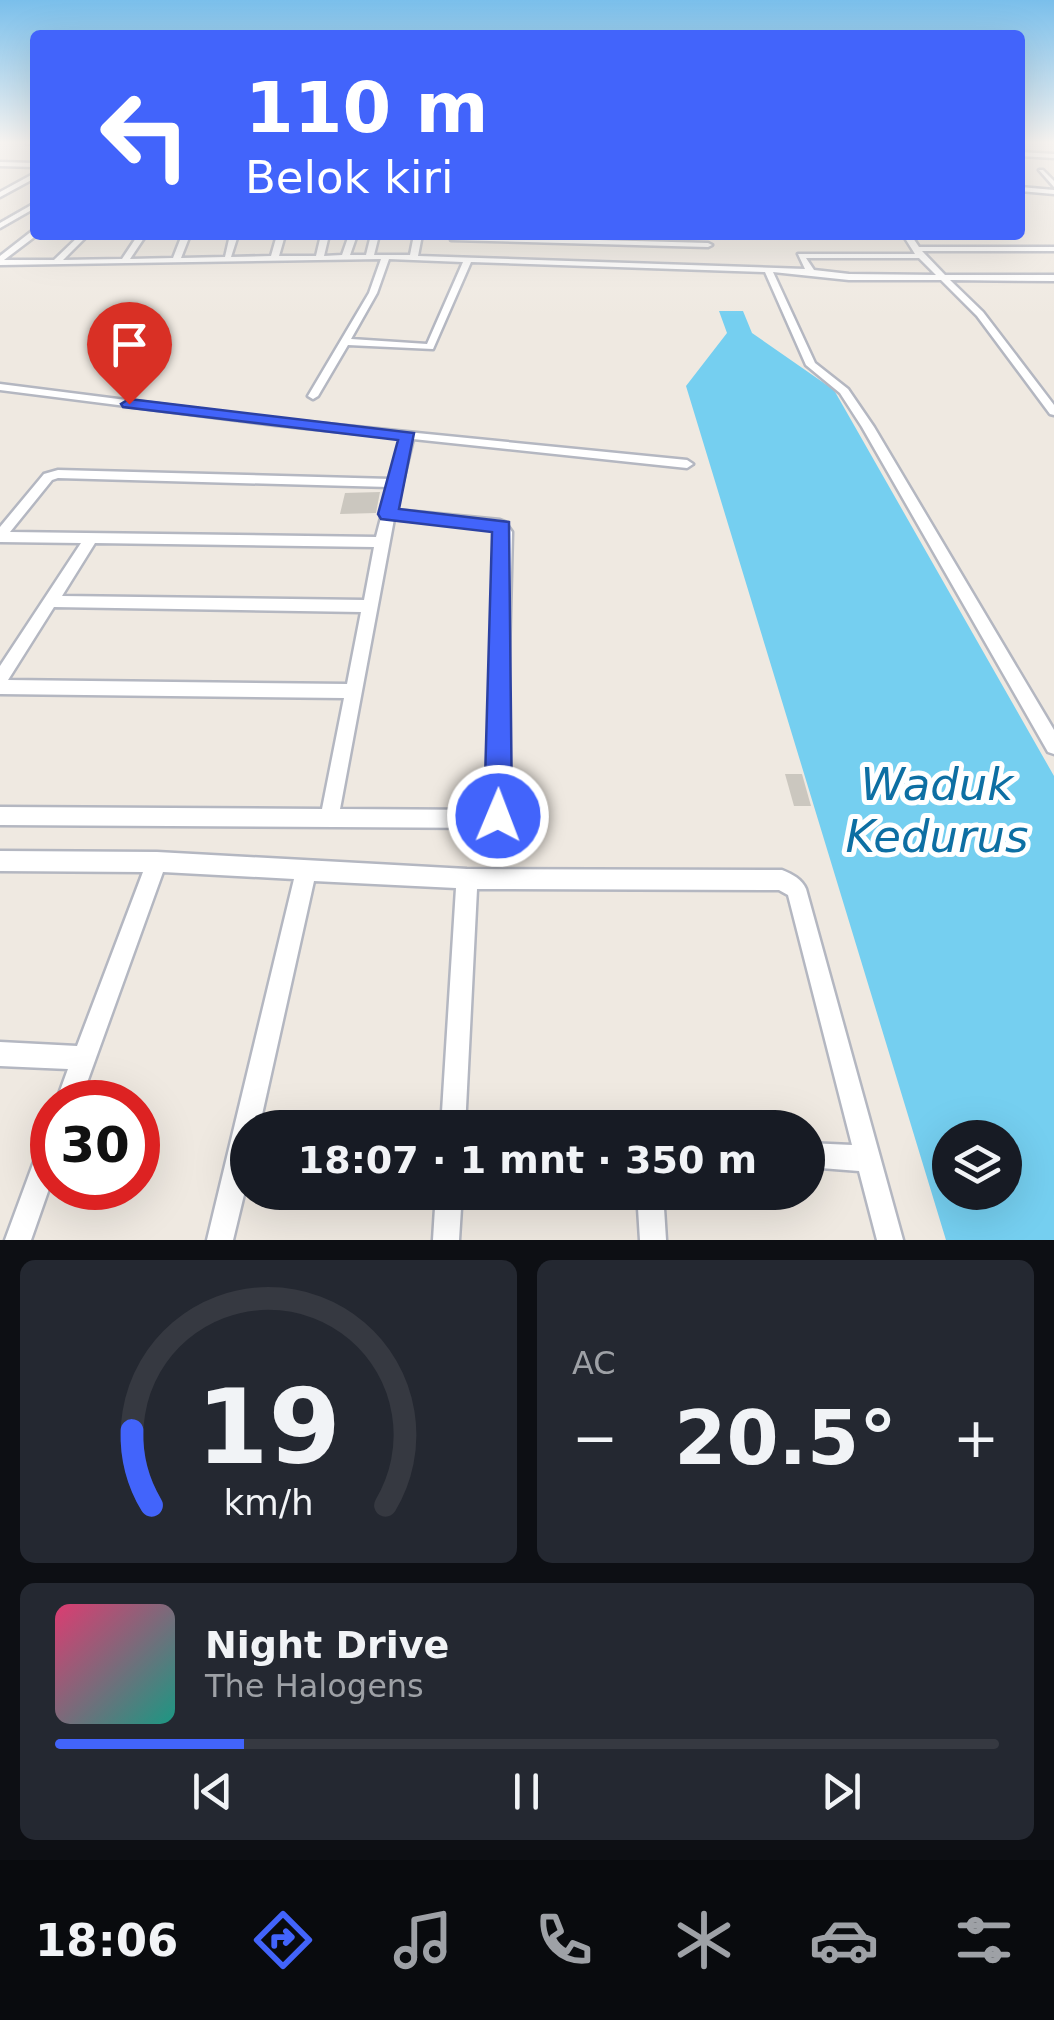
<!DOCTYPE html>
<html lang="id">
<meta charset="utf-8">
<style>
:root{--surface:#171b24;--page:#242831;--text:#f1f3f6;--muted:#9ea1a6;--line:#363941;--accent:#4264fb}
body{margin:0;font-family:"DejaVu Sans",sans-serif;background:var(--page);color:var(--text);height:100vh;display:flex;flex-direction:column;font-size:38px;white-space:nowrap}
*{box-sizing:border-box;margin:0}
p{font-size:32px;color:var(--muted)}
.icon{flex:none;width:55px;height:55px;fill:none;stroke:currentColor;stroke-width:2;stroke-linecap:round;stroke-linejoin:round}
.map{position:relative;height:1240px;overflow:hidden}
.side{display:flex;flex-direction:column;gap:20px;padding:20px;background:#0d0f14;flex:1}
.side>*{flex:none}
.banner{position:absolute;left:30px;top:30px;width:995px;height:210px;border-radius:10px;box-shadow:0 10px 40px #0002;background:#4264fb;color:#fff;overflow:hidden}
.buttons{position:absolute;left:932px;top:1120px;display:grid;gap:20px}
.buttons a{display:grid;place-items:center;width:90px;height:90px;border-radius:50%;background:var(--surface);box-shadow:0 10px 40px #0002;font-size:50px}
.speed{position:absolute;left:30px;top:1080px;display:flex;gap:20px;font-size:50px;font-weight:700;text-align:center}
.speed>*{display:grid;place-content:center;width:130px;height:130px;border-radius:50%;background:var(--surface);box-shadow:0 10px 40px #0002;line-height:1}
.speed .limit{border:15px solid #d22;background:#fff;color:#111}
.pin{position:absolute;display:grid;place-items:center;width:85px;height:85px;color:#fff;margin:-102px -42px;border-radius:50% 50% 50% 0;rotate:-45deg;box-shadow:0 0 10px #0007}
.pin .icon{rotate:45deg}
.me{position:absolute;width:110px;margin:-55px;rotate:1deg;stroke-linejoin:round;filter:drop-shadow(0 0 8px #0008)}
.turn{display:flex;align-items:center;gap:35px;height:210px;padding:0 50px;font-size:45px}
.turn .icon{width:130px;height:130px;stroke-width:2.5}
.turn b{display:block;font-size:70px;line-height:85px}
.big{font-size:75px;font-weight:600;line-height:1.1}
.side .card{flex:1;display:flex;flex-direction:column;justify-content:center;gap:15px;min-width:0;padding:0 35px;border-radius:15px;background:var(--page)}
.side .dial{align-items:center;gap:0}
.dial svg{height:260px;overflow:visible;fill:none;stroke:var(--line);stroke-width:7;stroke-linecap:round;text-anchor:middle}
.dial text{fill:var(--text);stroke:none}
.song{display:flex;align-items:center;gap:30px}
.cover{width:120px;height:120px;border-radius:15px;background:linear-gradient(135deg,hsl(340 70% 55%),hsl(170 70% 35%))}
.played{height:10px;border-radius:5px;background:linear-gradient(90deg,var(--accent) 20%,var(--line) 20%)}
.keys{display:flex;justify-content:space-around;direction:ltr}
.heat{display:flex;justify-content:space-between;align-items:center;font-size:55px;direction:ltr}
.side .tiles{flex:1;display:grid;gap:20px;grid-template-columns:1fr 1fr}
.card:last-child{grid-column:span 2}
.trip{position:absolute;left:230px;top:1110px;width:595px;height:100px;border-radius:50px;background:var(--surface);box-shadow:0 10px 40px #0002;font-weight:600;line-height:100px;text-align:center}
.dock{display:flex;height:160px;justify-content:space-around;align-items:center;background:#090b0e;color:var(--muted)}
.dock .icon{width:70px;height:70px}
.dock .selected{color:var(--accent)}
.dock b{font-size:45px;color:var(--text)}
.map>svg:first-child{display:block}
</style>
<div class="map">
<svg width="1054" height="1240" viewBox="0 0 1054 1240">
<rect width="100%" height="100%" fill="#efe9e1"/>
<path fill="#75cff0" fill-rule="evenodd" d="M 719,311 L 743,311 L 752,333 L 834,390 L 1054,776 L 1054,1240 L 946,1240 L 686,386 L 727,333 ZM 950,1138 L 1005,1138 L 1005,1192 L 950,1192 Z"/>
<path fill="#cbc7bf" d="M 380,492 L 376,513 L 340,514 L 345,493 Z
M 785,774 L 802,774 L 811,806 L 794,806 Z"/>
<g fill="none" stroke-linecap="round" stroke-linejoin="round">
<g stroke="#b4b7c1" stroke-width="5">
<path id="street" d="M 26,143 L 35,143 L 35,145 Z
M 1020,152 L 1054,154 L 1054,158 L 1020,156 Z
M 0,162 L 35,163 L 35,167 L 0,166 Z
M 1039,170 L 1043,170 L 1054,181 L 1054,187 Z
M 35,173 L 35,178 L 0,197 L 0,192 Z
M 1020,187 L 1054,190 L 1054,194 L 1020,191 Z
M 35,203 L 35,208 L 0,228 L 0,223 Z
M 32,231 L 35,231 L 35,235 L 37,235 L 4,260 L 54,260 L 80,235 L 88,235 L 63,260 L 122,259 L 138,235 L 146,235 L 130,259 L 173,258 L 182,235 L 190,235 L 181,258 L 225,257 L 230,235 L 238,235 L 231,257 L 271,256 L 277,235 L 285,235 L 279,256 L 316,256 L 321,235 L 329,235 L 324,256 L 342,255 L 349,235 L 357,235 L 350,255 L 366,255 L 371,235 L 379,235 L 374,255 L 410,255 L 414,235 L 422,235 L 418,256 L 805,269 L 798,254 L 915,254 L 903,235 L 911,235 L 919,247 L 1054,247 L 1054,251 L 922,251 L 945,275 L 1054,275 L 1054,281 L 950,280 L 983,312 L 1054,405 L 1054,415 L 1050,414 L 977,316 L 941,280 L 849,280 L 773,272 L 815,363 L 848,389 L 874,427 L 1054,730 L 1054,754 L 1048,752 L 862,427 L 840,393 L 806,365 L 765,272 L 471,262 L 433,349 L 348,345 L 318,396 L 313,399 L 308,396 L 369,293 L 381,259 L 0,265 L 0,256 ZM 806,258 L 919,258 L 936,275 L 849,274 L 814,270 ZM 389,259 L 463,262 L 427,344 L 351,339 L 377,293 Z
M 454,236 L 708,243 L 712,245 L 708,247 L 451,240 Z
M 0,384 L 276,419 L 687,460 L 693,464 L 687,468 L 413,439 L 396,510 L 500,520 L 505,522 L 512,532 L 505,819 L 503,826 L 496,828 L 0,825 L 0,807 L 322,809 L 344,698 L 0,694 L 0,666 L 81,543 L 0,542 L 0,527 L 44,474 L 58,470 L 391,479 L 402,438 L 276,425 L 0,390 ZM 58,478 L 389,487 L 376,537 L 10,532 L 52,480 ZM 394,519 L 496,529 L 498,532 L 487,810 L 340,809 ZM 95,543 L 374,547 L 364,600 L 62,596 ZM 54,607 L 361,612 L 347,684 L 8,680 Z
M 0,851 L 157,852 L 467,869 L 782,870 C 792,874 802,879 806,889 L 903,1240 L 877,1240 L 859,1171 L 808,1167 L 808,1143 L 852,1145 L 788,895 L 779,890 L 477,889 L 465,1128 L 441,1128 L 456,888 L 314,881 L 259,1128 L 248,1128 L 248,1178 L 233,1240 L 207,1240 L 294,879 L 163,872 L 80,1102 L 56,1102 L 68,1069 L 0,1066 L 0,1042 L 77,1046 L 143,872 L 0,871 Z
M 52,1133 L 52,1180 L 31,1240 L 5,1240 L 43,1137 Z
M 436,1192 L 462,1192 L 459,1240 L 433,1240 Z
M 637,1192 L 663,1192 L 666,1240 L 640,1240 Z"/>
</g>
<use href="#street" fill="#fff" fill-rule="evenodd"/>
</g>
<linearGradient id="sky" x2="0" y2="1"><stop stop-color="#7abfeb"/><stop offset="0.45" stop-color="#f8f5f2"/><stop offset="1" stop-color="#f8f5f2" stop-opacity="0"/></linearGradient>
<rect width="1054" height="316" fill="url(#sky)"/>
<path fill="#4264fb" stroke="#2b41a3" stroke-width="2.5" d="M 129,399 L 414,433 L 399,509 L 509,522 L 512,816 L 508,826 L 498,830 L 488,826 L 484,816 L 492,532 L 381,519 L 378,514 L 398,440 L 123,407 L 121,404 Z"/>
<g text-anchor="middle" stroke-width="10" stroke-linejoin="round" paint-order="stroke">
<g font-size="45" font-style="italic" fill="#0d6fa3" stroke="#fff">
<text x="937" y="800">Waduk<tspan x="937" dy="52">Kedurus</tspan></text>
</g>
</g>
</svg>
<div class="buttons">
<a><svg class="icon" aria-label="layers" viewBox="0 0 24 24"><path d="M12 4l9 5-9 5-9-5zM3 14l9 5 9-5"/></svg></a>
</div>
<div class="speed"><div class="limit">30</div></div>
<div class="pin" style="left:129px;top:404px;background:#d93025"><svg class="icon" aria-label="arrive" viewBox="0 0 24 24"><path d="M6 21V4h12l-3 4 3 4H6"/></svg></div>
<svg class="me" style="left:498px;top:816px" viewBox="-20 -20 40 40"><circle r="17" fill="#4264fb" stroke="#fff" stroke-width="3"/><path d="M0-11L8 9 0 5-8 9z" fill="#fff"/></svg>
<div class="trip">18:07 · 1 mnt · 350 m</div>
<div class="banner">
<div class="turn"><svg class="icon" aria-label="left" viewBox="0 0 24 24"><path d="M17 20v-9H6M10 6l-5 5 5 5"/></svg><div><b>110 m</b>Belok kiri</div></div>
</div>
</div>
<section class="side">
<div class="tiles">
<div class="card dial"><svg viewBox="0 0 100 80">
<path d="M14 69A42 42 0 1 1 86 69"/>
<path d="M14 69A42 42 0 0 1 8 46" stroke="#4264fb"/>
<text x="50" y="56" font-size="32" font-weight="700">19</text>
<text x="50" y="72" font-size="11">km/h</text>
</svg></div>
<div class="card"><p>AC</p>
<div class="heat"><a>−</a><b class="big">20.5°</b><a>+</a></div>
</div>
<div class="card">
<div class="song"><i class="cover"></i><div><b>Night Drive</b><p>The Halogens</p></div></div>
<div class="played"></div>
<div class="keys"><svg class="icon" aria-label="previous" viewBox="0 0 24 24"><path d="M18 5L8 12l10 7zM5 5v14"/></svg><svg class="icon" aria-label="pause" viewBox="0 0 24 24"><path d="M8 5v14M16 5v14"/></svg><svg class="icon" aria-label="next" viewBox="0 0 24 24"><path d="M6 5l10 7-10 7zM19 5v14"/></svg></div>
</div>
</div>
</section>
<nav class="dock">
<b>18:06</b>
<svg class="icon selected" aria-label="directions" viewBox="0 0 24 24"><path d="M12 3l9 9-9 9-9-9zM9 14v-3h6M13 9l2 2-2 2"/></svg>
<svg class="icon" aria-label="music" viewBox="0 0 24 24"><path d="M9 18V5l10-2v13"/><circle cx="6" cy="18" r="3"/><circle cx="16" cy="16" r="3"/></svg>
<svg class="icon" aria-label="phone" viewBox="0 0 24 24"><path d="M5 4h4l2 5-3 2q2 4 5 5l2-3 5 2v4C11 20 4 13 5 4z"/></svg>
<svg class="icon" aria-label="climate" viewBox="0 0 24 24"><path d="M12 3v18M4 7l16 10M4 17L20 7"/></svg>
<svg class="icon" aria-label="car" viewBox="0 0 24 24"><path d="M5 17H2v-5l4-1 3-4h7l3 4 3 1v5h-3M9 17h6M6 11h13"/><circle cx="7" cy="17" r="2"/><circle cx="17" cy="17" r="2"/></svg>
<svg class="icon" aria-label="filters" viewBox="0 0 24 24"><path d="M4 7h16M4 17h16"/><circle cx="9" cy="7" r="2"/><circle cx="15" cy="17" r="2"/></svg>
</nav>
